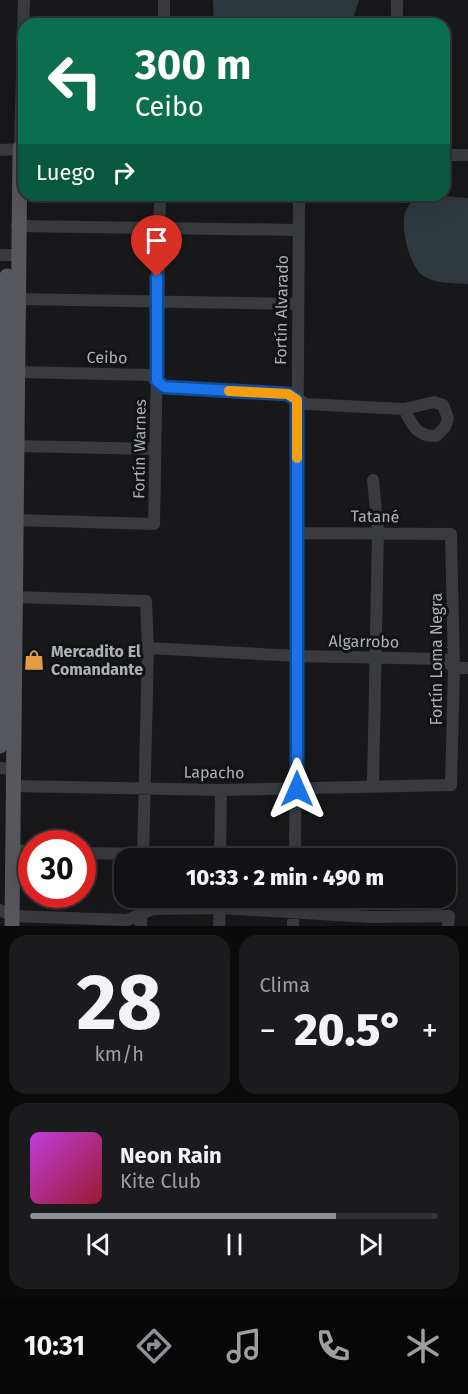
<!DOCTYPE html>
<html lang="es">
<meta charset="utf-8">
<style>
:root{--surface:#121214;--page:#1b1b1d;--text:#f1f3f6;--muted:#9c9ea0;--line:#313234;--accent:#8c9099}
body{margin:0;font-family:"Fira Sans",sans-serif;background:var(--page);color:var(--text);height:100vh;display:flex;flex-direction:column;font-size:22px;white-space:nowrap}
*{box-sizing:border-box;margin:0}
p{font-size:20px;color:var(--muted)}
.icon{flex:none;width:33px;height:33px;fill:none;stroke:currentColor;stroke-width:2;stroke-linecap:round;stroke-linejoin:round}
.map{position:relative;height:926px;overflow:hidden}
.details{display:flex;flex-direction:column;gap:9px;padding:9px;background:#0a0a0b;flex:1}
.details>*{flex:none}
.top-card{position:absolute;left:18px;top:18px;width:432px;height:183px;border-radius:18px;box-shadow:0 6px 24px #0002,0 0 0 2px var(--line);background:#0b6e4f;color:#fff;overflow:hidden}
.speed{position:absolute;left:18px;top:830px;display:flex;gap:12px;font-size:30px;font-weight:700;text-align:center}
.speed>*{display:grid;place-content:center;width:78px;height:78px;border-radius:50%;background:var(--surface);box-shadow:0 6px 24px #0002,0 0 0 2px var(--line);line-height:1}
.speed .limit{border:9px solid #d22;background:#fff;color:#111}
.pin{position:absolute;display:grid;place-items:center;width:51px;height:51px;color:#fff;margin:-62px -26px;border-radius:50% 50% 50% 0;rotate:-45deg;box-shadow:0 0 6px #0007}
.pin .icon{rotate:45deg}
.me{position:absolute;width:66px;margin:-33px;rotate:0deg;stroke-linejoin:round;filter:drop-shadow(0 0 4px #0008)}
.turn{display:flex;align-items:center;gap:21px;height:126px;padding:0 18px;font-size:27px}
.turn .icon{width:78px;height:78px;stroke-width:2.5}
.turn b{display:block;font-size:42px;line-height:51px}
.then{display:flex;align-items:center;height:57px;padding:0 18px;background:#0003;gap:12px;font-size:22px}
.big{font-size:45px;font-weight:800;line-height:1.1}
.details .card{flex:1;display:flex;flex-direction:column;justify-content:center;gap:9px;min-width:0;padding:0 21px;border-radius:18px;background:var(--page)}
.details .dial{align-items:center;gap:0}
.dial b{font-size:78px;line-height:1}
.song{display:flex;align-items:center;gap:18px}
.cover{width:72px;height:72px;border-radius:9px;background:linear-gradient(135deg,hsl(290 70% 55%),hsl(350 70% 35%))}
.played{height:6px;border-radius:3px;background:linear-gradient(90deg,var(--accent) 75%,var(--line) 75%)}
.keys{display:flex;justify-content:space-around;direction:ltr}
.heat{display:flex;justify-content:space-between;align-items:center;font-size:33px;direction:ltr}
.details .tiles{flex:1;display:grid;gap:9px;grid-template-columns:1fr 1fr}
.card:last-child{grid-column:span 2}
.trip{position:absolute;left:114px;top:848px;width:342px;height:60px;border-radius:18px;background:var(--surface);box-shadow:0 6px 24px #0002,0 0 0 2px var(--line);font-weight:800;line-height:60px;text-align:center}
.dock{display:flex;height:96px;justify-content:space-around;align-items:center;background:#070708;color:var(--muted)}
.dock .icon{width:42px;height:42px}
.dock .current{color:var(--accent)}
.dock b{font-size:27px;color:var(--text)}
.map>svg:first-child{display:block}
</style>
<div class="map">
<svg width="468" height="926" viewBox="0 0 468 926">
<rect width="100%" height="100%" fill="#18181a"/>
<path fill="#2f393d" d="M 213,0 L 359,0 L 351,24 L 214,24 Z
M 426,195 L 468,198 L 468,284 C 453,283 434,284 422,275 C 409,265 398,222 407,208 C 411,201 419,197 426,195 Z"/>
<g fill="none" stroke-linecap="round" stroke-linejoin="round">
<path stroke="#393b3f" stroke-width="12" d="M 164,0 L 164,24
M 397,24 L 397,0
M 20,148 L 24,0
M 0,150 L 24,149
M 444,155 L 468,155
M 17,226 L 299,230
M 0,255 L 17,255
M 17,299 L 298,304
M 19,372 L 150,375 L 164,387 L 288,394 L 306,404 L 404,409 L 434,402 L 443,405 L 448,418 L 445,427 L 436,436 C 417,437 412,425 404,409
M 17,446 L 154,449
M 15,520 L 154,524 L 160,195
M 14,597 L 146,601 L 148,648 L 143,858
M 148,648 L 297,656 L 444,659 L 454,668 L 468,668
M 0,768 L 13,769
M 373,785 L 378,532 L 373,480
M 13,786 L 221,790 L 451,785 L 454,668 L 451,534 L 298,533
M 13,850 L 32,851
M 82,853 L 143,854
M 220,858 L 221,790
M 295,858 L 299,195
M 0,910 L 12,916 L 127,920 L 153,909 L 220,908 L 370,917 L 449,916 L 448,926
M 141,926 L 142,897
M 219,926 L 220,897
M 293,926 L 294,897"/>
<path stroke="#56585d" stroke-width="15" d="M 0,746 L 7,276
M 12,926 L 20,148"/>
</g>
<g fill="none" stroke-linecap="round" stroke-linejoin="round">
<g stroke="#114b97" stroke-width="15">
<path id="route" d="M 157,277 L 157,381 L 164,387 L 288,394 L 297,400 L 297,789"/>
</g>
<use href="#route" stroke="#1a73e8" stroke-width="10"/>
<path stroke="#f59e0b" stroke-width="10" d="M 229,391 L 288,394 L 297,400 L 297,458"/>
</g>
<defs>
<g id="shop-bare" transform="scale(1.62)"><path d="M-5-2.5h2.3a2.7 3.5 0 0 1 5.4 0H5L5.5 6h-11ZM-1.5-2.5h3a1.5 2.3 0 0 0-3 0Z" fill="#e59c45" stroke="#131315" stroke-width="2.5" paint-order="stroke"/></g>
</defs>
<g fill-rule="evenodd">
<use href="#shop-bare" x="34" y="660"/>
</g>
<g text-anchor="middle" stroke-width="6" stroke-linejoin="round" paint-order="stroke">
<g font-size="16" fill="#abb1b9" stroke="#131315">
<text transform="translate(281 310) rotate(-89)" y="6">Fortín Alvarado</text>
<text transform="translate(107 357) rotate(1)" y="6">Ceibo</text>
<text transform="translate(139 449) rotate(-89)" y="6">Fortín Warnes</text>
<text transform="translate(375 516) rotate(1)" y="6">Tatané</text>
<text transform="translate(364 641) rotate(1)" y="6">Algarrobo</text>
<text transform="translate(436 659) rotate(-90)" y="6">Fortín Loma Negra</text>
<text transform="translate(214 772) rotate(1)" y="6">Lapacho</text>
</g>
<g font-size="16" font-weight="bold" fill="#abb1b9" stroke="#131315" text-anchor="start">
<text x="51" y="657">Mercadito El<tspan x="51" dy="18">Comandante</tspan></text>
</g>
</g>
</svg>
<div class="speed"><div class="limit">30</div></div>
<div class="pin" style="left:157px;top:277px;background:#d93025"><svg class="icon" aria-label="arrive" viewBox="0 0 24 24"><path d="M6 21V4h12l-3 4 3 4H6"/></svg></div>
<svg class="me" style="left:297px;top:789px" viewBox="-20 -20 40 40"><path d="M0-17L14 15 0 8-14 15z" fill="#1a73e8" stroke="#fff" stroke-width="4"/></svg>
<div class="trip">10:33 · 2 min · 490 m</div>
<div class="top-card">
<div class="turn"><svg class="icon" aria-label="left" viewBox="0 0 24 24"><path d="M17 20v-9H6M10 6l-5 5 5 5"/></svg><div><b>300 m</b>Ceibo</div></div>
<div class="then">Luego<svg class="icon" aria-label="right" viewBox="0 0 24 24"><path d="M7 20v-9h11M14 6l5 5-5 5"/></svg></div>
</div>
</div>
<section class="details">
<div class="tiles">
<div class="card dial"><b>28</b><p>km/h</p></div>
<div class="card"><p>Clima</p>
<div class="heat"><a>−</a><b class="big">20.5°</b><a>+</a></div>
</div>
<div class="card">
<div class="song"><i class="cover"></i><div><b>Neon Rain</b><p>Kite Club</p></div></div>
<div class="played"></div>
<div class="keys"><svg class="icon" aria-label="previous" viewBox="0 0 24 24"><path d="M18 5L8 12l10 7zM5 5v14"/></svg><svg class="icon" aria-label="pause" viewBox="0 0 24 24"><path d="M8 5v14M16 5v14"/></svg><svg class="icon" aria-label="next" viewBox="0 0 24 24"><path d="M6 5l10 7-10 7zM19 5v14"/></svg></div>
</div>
</div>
</section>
<nav class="dock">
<b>10:31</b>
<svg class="icon current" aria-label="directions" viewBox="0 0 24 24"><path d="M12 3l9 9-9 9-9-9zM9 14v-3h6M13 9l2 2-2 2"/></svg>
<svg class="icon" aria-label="music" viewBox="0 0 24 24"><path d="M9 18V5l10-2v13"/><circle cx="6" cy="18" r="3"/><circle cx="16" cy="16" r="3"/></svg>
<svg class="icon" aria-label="phone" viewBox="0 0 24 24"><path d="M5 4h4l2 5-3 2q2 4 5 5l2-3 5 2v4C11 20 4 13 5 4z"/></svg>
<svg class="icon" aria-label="climate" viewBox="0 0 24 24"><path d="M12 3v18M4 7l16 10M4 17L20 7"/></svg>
</nav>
